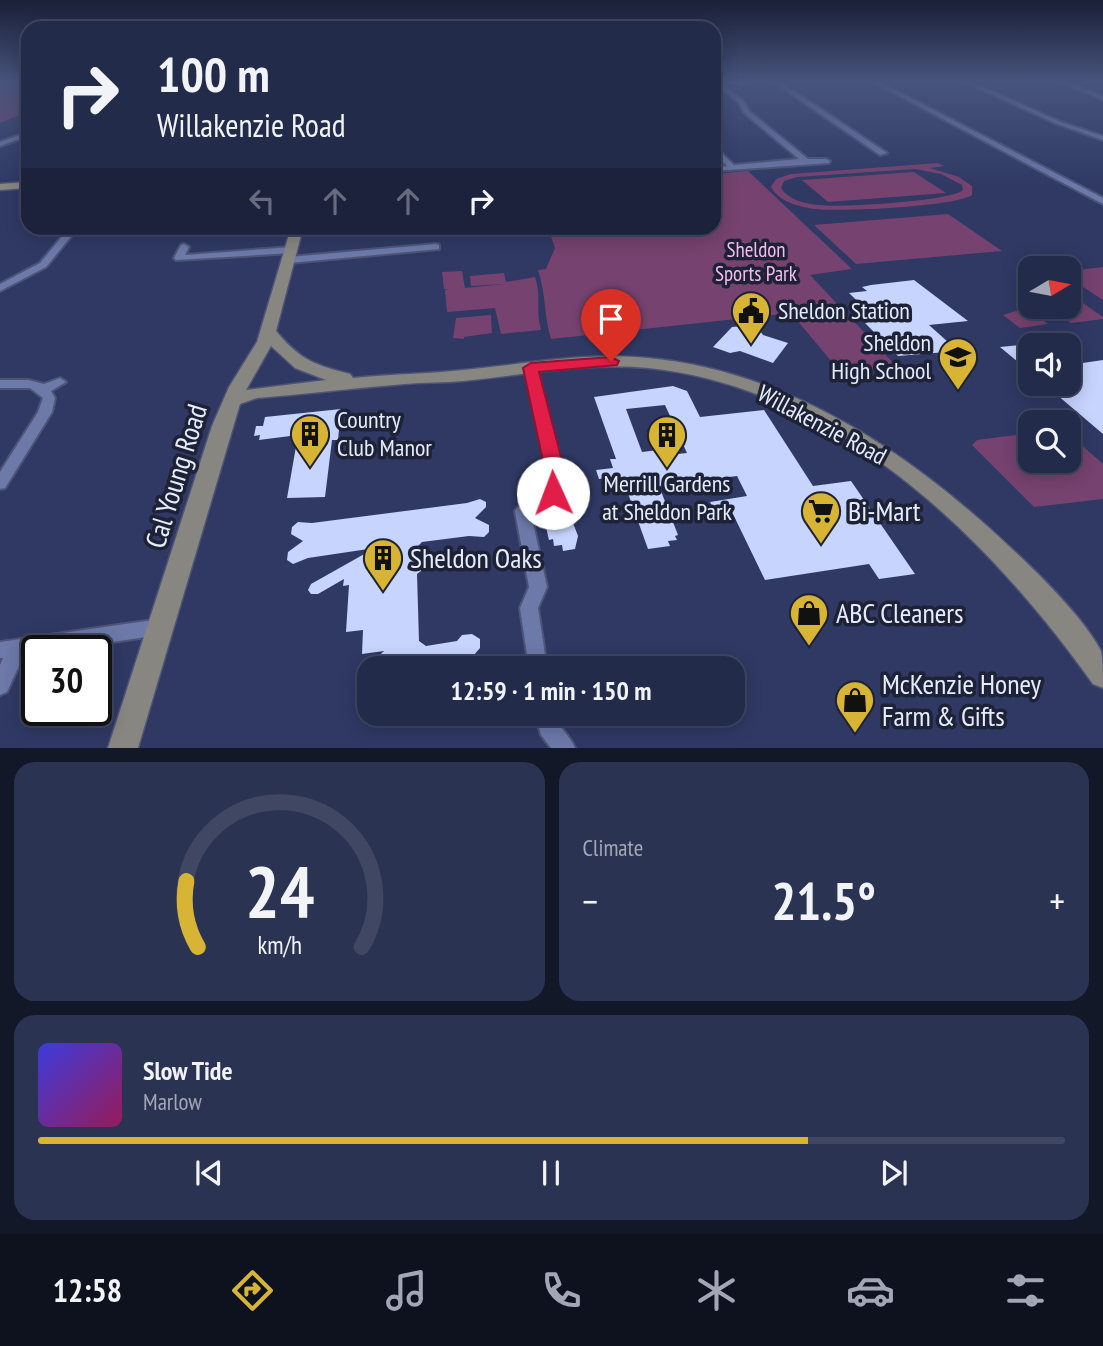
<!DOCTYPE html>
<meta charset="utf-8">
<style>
:root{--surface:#232b4b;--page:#2b3352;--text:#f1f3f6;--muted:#a3a7b5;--line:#404763;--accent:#d8b434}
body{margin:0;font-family:"PT Sans Narrow",sans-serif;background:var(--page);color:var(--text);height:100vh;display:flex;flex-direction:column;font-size:26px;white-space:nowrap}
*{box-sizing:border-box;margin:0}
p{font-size:23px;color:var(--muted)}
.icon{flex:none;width:38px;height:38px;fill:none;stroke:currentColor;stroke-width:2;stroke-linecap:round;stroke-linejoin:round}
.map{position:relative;height:748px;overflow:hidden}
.sheet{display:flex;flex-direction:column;gap:14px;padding:14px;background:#131829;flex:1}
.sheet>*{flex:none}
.guide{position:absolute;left:21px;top:21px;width:700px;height:214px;border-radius:21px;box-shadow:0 4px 18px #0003,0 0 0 2px var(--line);background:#232b4b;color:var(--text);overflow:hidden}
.needle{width:46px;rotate:80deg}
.controls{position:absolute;left:1018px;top:256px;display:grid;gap:14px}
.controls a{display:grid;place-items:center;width:63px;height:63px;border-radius:14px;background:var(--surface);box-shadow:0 4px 18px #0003,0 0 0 2px var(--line);font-size:35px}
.speed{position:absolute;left:21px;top:635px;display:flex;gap:14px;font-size:35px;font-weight:700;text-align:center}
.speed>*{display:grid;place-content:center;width:91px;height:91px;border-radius:50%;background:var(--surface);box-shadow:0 4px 18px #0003,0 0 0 2px var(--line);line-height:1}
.speed .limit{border:4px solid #111;border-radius:10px;background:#fff;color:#111}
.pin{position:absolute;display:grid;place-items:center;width:60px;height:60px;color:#fff;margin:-72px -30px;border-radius:50% 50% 50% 0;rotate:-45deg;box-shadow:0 0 7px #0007}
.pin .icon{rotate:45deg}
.me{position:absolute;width:77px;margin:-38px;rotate:358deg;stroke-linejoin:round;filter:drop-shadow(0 0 5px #0008)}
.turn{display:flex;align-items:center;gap:24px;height:147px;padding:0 21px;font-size:32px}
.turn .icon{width:91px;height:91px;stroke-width:2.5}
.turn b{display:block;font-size:49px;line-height:60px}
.lanes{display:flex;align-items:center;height:66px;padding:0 21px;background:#0003;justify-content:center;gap:35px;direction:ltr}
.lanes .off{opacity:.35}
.big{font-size:52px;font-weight:600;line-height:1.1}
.sheet .card{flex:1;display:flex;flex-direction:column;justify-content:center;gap:10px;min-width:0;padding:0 24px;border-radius:21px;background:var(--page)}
.sheet .dial{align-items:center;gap:0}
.dial svg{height:182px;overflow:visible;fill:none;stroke:var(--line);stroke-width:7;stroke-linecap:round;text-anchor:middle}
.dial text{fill:var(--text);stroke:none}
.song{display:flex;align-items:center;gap:21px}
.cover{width:84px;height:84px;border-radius:10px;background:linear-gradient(135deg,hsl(240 70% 55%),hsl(330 70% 35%))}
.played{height:7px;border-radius:4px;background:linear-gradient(90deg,var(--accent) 75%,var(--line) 75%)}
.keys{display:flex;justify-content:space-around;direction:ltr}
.heat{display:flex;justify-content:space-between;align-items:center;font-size:38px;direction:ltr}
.sheet .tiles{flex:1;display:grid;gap:14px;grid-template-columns:1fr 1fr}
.card:last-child{grid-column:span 2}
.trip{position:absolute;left:357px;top:656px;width:388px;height:70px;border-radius:21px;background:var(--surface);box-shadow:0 4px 18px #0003,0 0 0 2px var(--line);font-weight:600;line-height:70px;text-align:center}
.tab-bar{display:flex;height:112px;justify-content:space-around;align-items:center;background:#0e111e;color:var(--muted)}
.tab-bar .icon{width:49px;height:49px}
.tab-bar .current{color:var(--accent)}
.tab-bar b{font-size:32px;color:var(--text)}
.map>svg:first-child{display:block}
</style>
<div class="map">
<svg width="1103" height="748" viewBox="0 0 1103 748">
<rect width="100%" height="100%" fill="#2f3964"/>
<path fill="#76426f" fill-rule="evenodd" d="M 0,81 L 28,81 L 28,111 L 0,123 Z
M 938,163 L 944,166 L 930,168 L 959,177 L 972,186 L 972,195 C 954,207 838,212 814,209 C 798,206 779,202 771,187 L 776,179 L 791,174 ZM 915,169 L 941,174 L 962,185 L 963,190 C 953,201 838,208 819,205 C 805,204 789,200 781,188 L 784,181 L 797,177 Z
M 748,171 L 852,269 L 810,275 L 896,366 L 842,374 L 791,313 L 551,339 C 544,316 546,294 538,270 L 546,269 L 555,248 L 548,228 L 714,228 L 714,174 Z
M 914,172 L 946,193 L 828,202 L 802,180 Z
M 948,214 L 1002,251 L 856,264 L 814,225 Z
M 1103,267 L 1103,300 L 1069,278 L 1069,271 Z
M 462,271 L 465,288 L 504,284 L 471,286 L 470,276 L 504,273 L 506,282 L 535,277 C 542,298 535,308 541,330 L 501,334 L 495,308 L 447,312 L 445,290 L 448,289 L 444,289 L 442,272 Z
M 1077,299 L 1103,317 L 1103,319 L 1071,323 L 1048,306 L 1069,306 L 1069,300 Z
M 1026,308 L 1048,324 L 1020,328 L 1003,315 Z
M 491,315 L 492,333 L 464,337 L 464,339 L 453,338 L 456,318 Z
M 1031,433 L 1031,460 L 1069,460 L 1069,434 L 1103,464 L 1103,499 L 1034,507 L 972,445 L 977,440 Z"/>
<path fill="#c7d4fe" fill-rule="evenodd" d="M 914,280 L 968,321 L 929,325 L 958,351 L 898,356 L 865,323 L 878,321 L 849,293 L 867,291 L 862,287 L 871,285 Z
M 756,325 L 763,335 L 788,343 L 773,363 L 740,351 L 730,353 L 713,347 L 732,327 Z
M 1031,344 L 1031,373 L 1000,347 Z
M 1103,360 L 1103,434 L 1043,383 L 1069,383 L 1069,365 Z
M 673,386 L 687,391 L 700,417 L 764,410 L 813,486 L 851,481 L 915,574 L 879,579 L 869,564 L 765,580 L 732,512 L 716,514 L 710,502 L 747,496 L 737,476 L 659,486 L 678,535 L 675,536 L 677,540 L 668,541 L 670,546 L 648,549 L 625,485 L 620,486 L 616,477 L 599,479 L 596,470 L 613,468 L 610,459 L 616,459 L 594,397 ZM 665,405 L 687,453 L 668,455 L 666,449 L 642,452 L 626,409 Z
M 341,409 L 338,440 L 332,440 L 325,497 L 287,498 L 298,435 L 259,440 L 260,435 L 254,436 L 256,426 L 263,426 L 265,417 Z
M 480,499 L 486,502 L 486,507 L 475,518 L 489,525 L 489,532 L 484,537 L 469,536 L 422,542 L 412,552 L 425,561 L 426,567 L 417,574 L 419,641 L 426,646 L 457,641 L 462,635 L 472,634 L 480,639 L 480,648 L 467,663 L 476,668 L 366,668 L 384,651 L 362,654 L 363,630 L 346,632 L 349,585 L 343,586 L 344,579 L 318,594 L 311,594 L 308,590 L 311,584 L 375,548 L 308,558 L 293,564 L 287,560 L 288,552 L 303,541 L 291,534 L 292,527 L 298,522 L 312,523 L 467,503 Z
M 565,502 L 578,536 L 575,549 L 563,551 L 562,545 L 554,546 L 553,539 L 549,540 L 545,523 L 548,522 L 546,512 L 554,511 L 552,505 Z"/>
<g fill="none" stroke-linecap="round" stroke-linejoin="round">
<g stroke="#4d5476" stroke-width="4">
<path id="street" d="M 772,81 L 779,81 L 887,153 L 880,155 Z
M 871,81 L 878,81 L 1103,198 L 1103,204 Z
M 962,81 L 970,81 L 1061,122 L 1103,136 L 1103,140 L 1057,124 Z
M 1057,81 L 1065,81 L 1103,96 L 1103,100 Z
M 716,82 L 720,82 L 744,101 L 749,111 L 808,159 L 826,159 L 830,161 L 829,163 L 714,171 L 714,167 L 727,166 L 714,152 L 714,146 L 734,165 L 799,159 L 744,113 L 739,103 L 716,84 Z
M 28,132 L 28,136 L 0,146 L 0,142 Z
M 65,228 L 73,228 L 73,234 L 46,267 L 0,291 L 0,284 L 40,263 L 64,234 Z
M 184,244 L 189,247 L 185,255 L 291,247 L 296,250 L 291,253 L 176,260 L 174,258 L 181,245 Z
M 436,244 L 439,245 L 439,249 L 289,263 L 284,260 L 289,257 Z
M 531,364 L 537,368 L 565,484 L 554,501 L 531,514 L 547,587 L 538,608 L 547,668 L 529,668 L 520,608 L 529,587 L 515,511 L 518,507 L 544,493 L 551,483 L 525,368 Z
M 60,378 L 66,382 L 51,391 L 55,398 L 52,412 L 5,488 L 0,489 L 0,472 L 38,412 L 43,398 L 30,388 L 0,388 L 0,380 L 28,380 L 44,384 Z
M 160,619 L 166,621 L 169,627 L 166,633 L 160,635 L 51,651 L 37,651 L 37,653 L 24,655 L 7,692 L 0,695 L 0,665 L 3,658 L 0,658 L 0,642 Z
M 535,714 L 555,714 C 558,728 570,735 575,748 L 551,748 L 541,735 Z"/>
</g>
<g stroke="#4d5476" stroke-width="3">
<path id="secondary" d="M 714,81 L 755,81 L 714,85 Z
M 28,182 L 28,188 L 0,190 L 0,184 Z
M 291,228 L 303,228 L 276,331 C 300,360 315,365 350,374 L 353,378 C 390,374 427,374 463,370 C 525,364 586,352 648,358 C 789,371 911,454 1011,548 C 1039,574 1084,618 1101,651 C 1103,660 1103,678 1103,688 L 1093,684 C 989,538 836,387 648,368 C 586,362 525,375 463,381 C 444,383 424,382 405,384 C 356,388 306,394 257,398 L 240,404 L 138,748 L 108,748 L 212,426 L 229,387 L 257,342 ZM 271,346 L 295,368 L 326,380 L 246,390 Z"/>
</g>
<use href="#street" fill="#6c79a9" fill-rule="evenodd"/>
<use href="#secondary" fill="#888681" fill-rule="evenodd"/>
</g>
<linearGradient id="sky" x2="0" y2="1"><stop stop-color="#1a1f37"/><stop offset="0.44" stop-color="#47547d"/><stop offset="1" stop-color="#47547d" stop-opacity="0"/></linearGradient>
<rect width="1103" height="186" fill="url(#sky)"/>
<path fill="#e11d48" stroke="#92132f" stroke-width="2" d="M 611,357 L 619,361 L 617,365 L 539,372 L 568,484 L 560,498 L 546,498 L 544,493 L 548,484 L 523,368 L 531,363 Z"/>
<defs>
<g id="civic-pin" transform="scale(2.0125)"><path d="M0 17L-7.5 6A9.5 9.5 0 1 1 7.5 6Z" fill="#d8b434" stroke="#1d2236"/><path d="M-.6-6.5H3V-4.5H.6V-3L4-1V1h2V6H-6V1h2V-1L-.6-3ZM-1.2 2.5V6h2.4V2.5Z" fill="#111"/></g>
<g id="school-pin" transform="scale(2.0125)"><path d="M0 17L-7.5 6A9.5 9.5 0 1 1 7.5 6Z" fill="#d8b434" stroke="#1d2236"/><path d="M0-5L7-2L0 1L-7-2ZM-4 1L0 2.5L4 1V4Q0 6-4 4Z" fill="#111"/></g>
<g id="building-pin" transform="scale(2.0125)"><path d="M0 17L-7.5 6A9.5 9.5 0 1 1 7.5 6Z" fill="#d8b434" stroke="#1d2236"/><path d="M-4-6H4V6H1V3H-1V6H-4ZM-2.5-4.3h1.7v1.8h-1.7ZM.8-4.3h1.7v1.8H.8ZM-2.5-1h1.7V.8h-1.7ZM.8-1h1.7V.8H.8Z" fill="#111"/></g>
<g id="supermarket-pin" transform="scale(2.0125)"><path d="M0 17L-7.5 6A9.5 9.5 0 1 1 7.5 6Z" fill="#d8b434" stroke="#1d2236"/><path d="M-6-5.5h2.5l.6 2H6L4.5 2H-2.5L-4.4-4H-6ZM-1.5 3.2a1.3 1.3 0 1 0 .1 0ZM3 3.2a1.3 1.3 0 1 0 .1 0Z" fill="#111"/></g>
<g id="shop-pin" transform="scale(2.0125)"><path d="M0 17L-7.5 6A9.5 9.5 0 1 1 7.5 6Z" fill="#d8b434" stroke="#1d2236"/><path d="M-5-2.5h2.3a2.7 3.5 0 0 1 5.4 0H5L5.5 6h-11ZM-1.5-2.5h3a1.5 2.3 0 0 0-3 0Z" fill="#111"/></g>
</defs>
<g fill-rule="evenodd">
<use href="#civic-pin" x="751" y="311"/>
<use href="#school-pin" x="958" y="357"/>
<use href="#building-pin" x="310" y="434"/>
<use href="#building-pin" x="667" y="435"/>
<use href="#supermarket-pin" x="821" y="511"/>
<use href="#building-pin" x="383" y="558"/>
<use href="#shop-pin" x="809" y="613"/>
<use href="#shop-pin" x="855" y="700"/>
</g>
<g text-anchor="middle" stroke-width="7" stroke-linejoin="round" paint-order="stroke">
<g font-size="21" fill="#f9b9ef" stroke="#1d2236">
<text x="756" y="257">Sheldon<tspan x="756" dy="24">Sports Park</tspan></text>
</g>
<g font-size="24" fill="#e7ecfd" stroke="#1d2236" text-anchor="start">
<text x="778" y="319">Sheldon Station</text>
<text x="931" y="351" text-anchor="end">Sheldon<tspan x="931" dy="28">High School</tspan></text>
<text x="337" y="428">Country<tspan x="337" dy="28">Club Manor</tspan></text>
<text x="667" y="492" text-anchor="middle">Merrill Gardens<tspan x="667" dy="28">at Sheldon Park</tspan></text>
</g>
<g font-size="24" fill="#e7ecfd" stroke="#1d2236">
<text transform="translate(822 425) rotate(28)" y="8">Willakenzie Road</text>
</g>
<g font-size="28" fill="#e7ecfd" stroke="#1d2236">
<text transform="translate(176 476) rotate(-73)" y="10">Cal Young Road</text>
</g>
<g font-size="28" fill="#e7ecfd" stroke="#1d2236" text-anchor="start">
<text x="848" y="521">Bi-Mart</text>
<text x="410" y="568">Sheldon Oaks</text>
<text x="836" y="623">ABC Cleaners</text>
<text x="882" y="694">McKenzie Honey<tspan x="882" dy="32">Farm &amp; Gifts</tspan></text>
</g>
</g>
</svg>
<div class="controls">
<a><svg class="needle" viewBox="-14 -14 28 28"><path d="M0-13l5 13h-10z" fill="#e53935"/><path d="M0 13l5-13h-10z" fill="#a3a7b5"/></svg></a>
<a><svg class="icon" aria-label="sound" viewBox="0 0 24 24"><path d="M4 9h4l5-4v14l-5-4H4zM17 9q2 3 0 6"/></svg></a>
<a><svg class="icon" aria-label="search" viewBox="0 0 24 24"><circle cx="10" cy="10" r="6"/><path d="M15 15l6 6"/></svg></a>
</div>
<div class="speed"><div class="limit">30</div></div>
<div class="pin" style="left:611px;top:361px;background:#d93025"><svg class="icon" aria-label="arrive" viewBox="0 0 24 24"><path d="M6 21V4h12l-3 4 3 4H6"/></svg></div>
<svg class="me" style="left:553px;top:493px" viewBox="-20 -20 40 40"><circle r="19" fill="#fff"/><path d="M0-13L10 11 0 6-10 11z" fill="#e11d48"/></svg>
<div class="trip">12:59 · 1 min · 150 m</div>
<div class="guide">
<div class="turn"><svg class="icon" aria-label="right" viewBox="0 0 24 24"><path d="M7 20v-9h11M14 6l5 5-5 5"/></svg><div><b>100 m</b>Willakenzie Road</div></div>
<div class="lanes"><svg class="icon off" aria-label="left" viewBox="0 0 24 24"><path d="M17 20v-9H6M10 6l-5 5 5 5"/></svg><svg class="icon off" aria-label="ahead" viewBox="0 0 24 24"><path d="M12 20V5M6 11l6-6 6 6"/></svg><svg class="icon off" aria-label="ahead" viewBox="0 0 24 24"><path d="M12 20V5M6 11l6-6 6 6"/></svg><svg class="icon" aria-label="right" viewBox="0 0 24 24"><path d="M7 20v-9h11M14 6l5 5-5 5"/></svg></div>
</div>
</div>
<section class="sheet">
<div class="tiles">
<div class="card dial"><svg viewBox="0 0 100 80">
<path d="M14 69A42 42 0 1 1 86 69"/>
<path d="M14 69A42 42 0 0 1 9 40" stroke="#d8b434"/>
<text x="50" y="56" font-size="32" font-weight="700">24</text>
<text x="50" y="72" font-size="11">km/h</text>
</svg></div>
<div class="card"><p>Climate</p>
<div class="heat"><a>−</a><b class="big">21.5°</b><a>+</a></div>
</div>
<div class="card">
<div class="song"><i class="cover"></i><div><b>Slow Tide</b><p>Marlow</p></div></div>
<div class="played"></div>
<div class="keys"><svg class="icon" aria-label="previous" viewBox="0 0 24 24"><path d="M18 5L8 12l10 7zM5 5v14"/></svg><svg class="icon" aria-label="pause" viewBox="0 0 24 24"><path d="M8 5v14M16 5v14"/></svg><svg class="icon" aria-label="next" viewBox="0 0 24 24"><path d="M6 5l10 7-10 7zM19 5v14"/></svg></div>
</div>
</div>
</section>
<nav class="tab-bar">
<b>12:58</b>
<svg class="icon current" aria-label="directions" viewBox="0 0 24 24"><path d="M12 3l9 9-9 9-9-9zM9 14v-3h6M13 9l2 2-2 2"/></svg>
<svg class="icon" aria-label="music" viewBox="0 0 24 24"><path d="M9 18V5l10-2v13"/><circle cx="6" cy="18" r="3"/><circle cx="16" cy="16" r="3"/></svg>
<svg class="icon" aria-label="phone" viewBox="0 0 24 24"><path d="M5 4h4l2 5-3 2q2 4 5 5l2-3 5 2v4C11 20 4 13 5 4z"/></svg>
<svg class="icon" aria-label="climate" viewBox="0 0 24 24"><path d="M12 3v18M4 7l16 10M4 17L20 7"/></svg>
<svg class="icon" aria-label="car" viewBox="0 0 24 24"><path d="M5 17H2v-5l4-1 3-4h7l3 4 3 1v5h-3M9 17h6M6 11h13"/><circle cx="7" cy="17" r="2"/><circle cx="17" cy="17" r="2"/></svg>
<svg class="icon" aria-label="filters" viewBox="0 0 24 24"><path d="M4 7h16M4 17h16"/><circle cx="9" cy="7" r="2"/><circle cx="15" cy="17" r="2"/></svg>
</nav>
